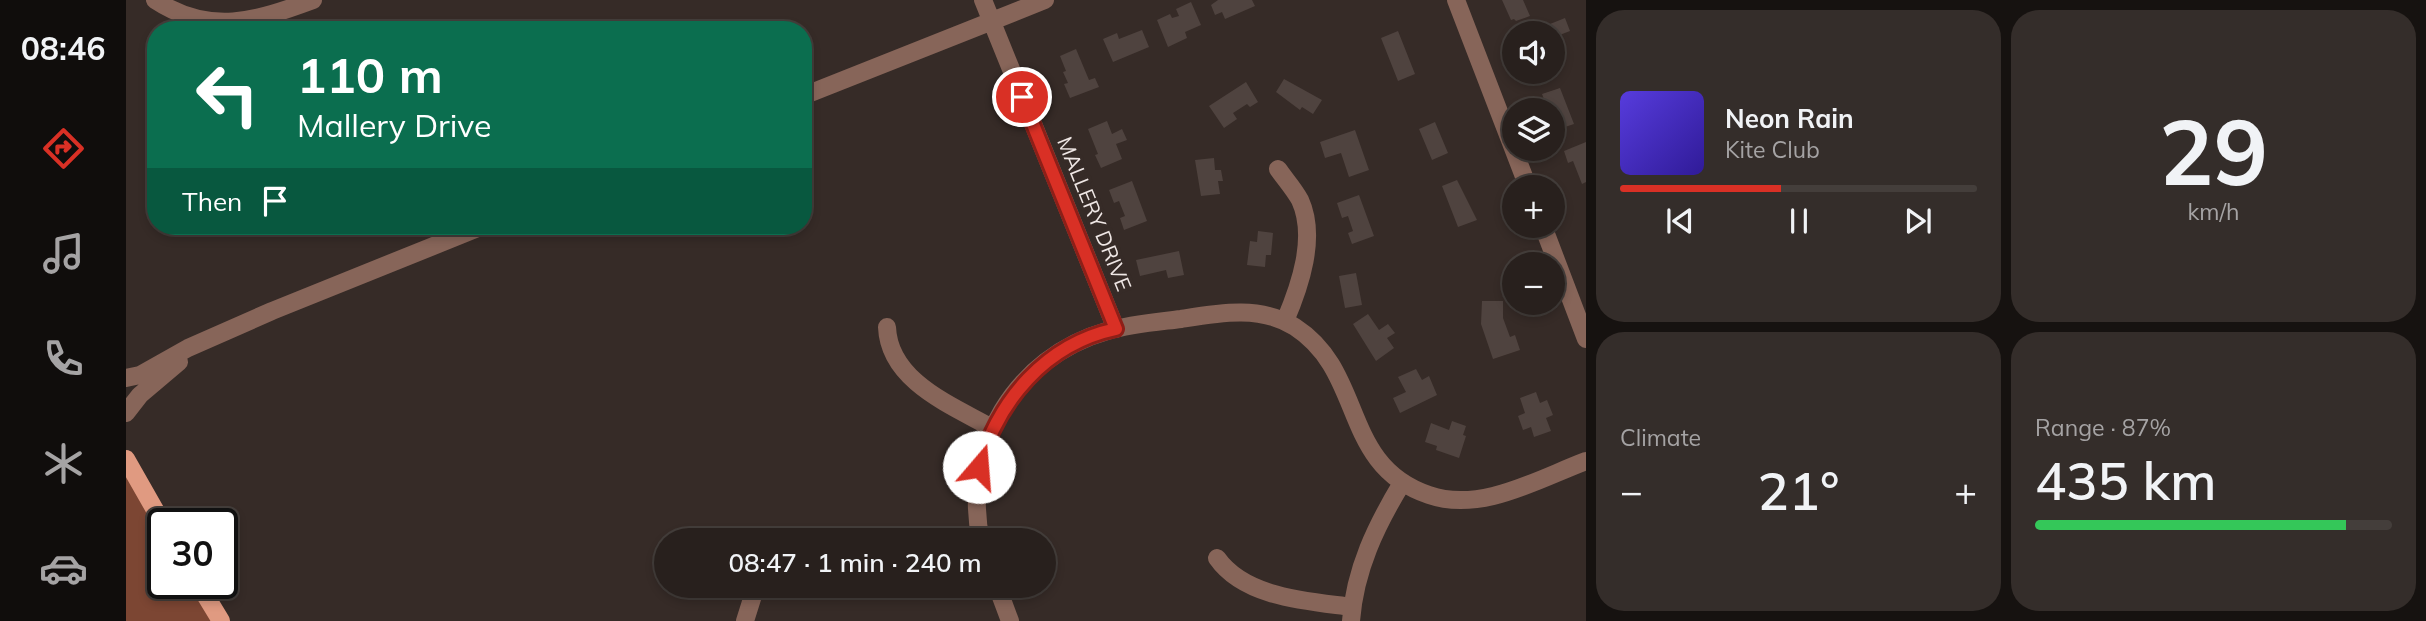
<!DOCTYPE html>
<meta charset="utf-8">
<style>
:root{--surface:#28201d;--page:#342d2a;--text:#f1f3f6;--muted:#a5a3a4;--line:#443e3b;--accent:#d93025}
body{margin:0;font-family:Mulish,sans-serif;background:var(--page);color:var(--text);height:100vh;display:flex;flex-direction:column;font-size:26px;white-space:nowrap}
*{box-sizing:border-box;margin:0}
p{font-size:23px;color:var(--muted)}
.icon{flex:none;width:38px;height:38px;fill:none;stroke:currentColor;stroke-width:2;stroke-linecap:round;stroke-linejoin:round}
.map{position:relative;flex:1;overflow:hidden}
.drawer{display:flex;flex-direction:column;gap:10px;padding:10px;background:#161210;width:840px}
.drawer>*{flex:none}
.top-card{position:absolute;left:21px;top:21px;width:665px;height:214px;border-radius:28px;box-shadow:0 4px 10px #0003,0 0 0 2px var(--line);background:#0b6e4f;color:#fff;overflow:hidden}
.tools{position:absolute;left:1376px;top:21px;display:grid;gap:14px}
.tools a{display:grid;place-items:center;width:63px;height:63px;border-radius:50%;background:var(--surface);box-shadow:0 4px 10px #0003,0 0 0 2px var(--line);font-size:35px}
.speed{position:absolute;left:21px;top:508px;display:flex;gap:14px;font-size:35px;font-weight:700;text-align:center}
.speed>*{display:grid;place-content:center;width:91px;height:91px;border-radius:50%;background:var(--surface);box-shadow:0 4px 10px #0003,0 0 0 2px var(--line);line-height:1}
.speed .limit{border:4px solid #111;border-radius:10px;background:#fff;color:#111}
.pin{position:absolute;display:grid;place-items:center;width:60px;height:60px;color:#fff;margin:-30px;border:4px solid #fff;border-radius:50%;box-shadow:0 2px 7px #0007}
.me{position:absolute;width:77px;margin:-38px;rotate:18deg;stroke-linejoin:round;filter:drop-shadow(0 0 5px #0008)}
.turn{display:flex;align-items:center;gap:24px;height:147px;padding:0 35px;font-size:32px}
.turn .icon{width:91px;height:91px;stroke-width:2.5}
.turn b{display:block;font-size:49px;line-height:60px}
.then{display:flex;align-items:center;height:66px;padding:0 35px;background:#0003;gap:14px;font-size:26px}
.big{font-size:52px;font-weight:600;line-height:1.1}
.drawer .tile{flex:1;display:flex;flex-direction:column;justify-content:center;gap:10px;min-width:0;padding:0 24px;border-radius:28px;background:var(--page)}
.drawer .dial{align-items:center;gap:0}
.dial b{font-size:91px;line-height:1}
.song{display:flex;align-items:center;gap:21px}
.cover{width:84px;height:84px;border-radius:10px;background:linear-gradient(135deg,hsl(250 70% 55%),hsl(250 70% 35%))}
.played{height:7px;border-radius:4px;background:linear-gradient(90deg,var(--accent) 45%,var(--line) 45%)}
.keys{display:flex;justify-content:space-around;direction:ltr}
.heat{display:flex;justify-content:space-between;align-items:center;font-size:38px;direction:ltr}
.charge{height:10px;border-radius:5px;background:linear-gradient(90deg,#34c759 87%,var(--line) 0)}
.drawer .tiles{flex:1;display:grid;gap:10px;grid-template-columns:repeat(2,1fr)}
.trip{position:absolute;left:528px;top:528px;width:402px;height:70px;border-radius:35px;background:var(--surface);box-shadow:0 4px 10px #0003,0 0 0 2px var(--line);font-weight:600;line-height:70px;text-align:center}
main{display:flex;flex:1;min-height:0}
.tab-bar{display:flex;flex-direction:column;width:126px;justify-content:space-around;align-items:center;background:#100d0c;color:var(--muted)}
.tab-bar .icon{width:49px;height:49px}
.tab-bar .active{color:var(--accent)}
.tab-bar b{font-size:32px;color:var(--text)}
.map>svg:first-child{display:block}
</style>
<main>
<nav class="tab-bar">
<b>08:46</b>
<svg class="icon active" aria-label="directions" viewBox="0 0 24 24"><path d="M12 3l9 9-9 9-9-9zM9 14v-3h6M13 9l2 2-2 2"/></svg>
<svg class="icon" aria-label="music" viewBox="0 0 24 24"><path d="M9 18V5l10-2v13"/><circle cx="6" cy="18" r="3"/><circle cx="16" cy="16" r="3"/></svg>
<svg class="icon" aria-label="phone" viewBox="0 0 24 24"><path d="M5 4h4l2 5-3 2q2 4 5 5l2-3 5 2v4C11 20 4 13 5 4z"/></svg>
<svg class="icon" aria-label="climate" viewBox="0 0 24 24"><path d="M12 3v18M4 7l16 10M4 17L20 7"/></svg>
<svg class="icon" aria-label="car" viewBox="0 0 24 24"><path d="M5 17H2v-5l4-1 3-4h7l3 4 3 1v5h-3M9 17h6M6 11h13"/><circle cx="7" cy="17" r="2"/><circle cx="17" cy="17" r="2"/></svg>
</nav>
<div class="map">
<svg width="1460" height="621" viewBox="0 0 1460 621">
<rect width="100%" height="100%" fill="#362b27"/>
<path fill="#7c4633" d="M 0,459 L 37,524 L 37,583 L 72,583 L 95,621 L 0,621 Z"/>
<path fill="#4f433f" d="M 1092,0 L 1126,0 L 1129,6 L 1099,19 L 1096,12 L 1089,15 L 1085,5 Z
M 1376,0 L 1397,0 L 1404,16 L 1390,21 L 1388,19 L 1385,20 Z
M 1065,2 L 1075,25 L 1059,32 L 1061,38 L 1042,47 L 1031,20 L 1044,14 L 1046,18 L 1053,16 L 1050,9 Z
M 1439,18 L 1444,31 L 1426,38 L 1426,33 L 1422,33 L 1419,26 Z
M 1016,30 L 1023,47 L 987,62 L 977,39 L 991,33 L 993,39 Z
M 1272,31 L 1289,74 L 1272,81 L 1255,38 Z
M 950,49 L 963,80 L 969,78 L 973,87 L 944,98 L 938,84 L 942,83 L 937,72 L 940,71 L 934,56 Z
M 1158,79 L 1196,100 L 1187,114 L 1176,107 L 1174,110 L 1150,92 Z
M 1120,82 L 1132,102 L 1124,107 L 1121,104 L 1107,113 L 1111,119 L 1098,128 L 1083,106 Z
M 1434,88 L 1448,124 L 1430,130 L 1426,110 L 1422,110 L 1416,94 Z
M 981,121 L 986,134 L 996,129 L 1001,140 L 990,144 L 996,159 L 975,168 L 969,155 L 972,154 L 962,129 Z
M 1309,122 L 1322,153 L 1306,160 L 1293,129 Z
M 1229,130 L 1243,170 L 1223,177 L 1215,153 L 1199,158 L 1194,142 Z
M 1460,142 L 1460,182 L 1456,184 L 1447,161 L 1442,163 L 1438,151 Z
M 1088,158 L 1089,170 L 1095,170 L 1097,181 L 1092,181 L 1094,194 L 1075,196 L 1069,160 Z
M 1331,180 L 1351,220 L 1332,227 L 1316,186 Z
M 1006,181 L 1021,221 L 998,230 L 994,218 L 999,216 L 993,201 L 988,203 L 983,190 Z
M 1233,195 L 1248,236 L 1226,244 L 1222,233 L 1227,231 L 1222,216 L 1216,218 L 1211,203 Z
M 1132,231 L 1147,233 L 1145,255 L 1140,255 L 1139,267 L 1121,265 L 1124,241 L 1131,242 Z
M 1053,251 L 1058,275 L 1042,278 L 1040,270 L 1014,276 L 1010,260 Z
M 1230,273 L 1236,305 L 1219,308 L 1213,276 Z
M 1356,301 L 1377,301 L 1377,318 L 1384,337 L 1389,335 L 1394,350 L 1367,359 L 1355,324 Z
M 1242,314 L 1253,330 L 1262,324 L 1269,333 L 1261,338 L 1268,348 L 1250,361 L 1227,324 Z
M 1290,369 L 1296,380 L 1303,376 L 1311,395 L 1274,413 L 1267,398 L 1280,392 L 1272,377 Z
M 1410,392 L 1414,403 L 1421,400 L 1427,415 L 1420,418 L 1425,431 L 1408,437 L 1405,427 L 1397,430 L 1392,416 L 1399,413 L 1394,398 Z
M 1326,421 L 1340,426 L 1337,435 L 1340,436 L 1333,458 L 1310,450 L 1311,446 L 1299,442 L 1305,423 L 1323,430 Z"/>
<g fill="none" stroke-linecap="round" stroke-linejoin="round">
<path stroke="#876559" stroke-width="18" d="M 29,0 C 84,36 130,21 187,0
M 857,0 L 990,329
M 1330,0 L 1402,187
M 677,96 L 919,0
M 1152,169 C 1159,179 1168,189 1174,200 C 1191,237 1174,286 1159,321
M 1417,226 L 1460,339
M 761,327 C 763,381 825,405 866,428
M 0,378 L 14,375 L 62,348 L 146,311 L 357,226
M 0,413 L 14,395 L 53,362
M 855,541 C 835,448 889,357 981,331 C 1005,324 1031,322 1055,319 C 1092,313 1135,305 1169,327 C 1240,373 1214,465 1303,495 C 1355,513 1412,479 1460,461
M 1091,558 C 1119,598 1182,601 1226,607
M 871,586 L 884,621
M 619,621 L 630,586
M 1225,621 C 1229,569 1250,526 1276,483"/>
<path stroke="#e09a81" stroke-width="18" d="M 0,459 L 37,524
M 72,583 L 95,621"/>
</g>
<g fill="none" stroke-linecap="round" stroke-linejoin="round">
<g stroke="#8d1f18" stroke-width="18">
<path id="route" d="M 853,467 C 872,401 919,344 990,329 L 896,97"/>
</g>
<use href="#route" stroke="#d93025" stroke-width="12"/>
</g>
<g text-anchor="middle" stroke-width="7" stroke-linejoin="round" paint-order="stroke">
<g font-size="21" fill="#efe7e5" stroke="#362b27">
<text transform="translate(968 214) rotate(68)" y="7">MALLERY DRIVE</text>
</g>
</g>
</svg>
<div class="tools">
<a><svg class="icon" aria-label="sound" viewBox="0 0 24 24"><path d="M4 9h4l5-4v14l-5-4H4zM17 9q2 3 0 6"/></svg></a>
<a><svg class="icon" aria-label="layers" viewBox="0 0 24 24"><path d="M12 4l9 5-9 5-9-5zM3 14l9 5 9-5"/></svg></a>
<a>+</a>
<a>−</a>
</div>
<div class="speed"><div class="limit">30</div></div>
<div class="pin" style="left:896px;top:97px;background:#d93025"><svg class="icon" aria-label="arrive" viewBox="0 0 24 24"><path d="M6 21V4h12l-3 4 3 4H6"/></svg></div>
<svg class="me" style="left:853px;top:467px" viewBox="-20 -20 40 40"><circle r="19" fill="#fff"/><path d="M0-13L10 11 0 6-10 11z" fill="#d93025"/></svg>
<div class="trip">08:47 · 1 min · 240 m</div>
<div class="top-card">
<div class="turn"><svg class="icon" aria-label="left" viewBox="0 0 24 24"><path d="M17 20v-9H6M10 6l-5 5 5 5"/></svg><div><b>110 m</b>Mallery Drive</div></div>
<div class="then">Then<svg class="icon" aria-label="arrive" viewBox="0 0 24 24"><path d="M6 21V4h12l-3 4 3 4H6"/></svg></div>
</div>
</div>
<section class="drawer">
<div class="tiles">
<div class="tile">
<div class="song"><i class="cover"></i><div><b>Neon Rain</b><p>Kite Club</p></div></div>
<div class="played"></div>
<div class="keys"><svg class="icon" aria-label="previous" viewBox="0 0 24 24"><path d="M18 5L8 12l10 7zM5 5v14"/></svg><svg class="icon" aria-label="pause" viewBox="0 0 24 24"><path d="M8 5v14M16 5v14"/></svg><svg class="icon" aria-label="next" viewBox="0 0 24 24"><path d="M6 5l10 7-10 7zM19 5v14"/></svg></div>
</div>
<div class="tile dial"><b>29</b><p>km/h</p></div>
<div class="tile"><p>Climate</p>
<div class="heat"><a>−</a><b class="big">21°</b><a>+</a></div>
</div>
<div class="tile"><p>Range · 87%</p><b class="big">435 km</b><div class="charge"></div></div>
</div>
</section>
</main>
